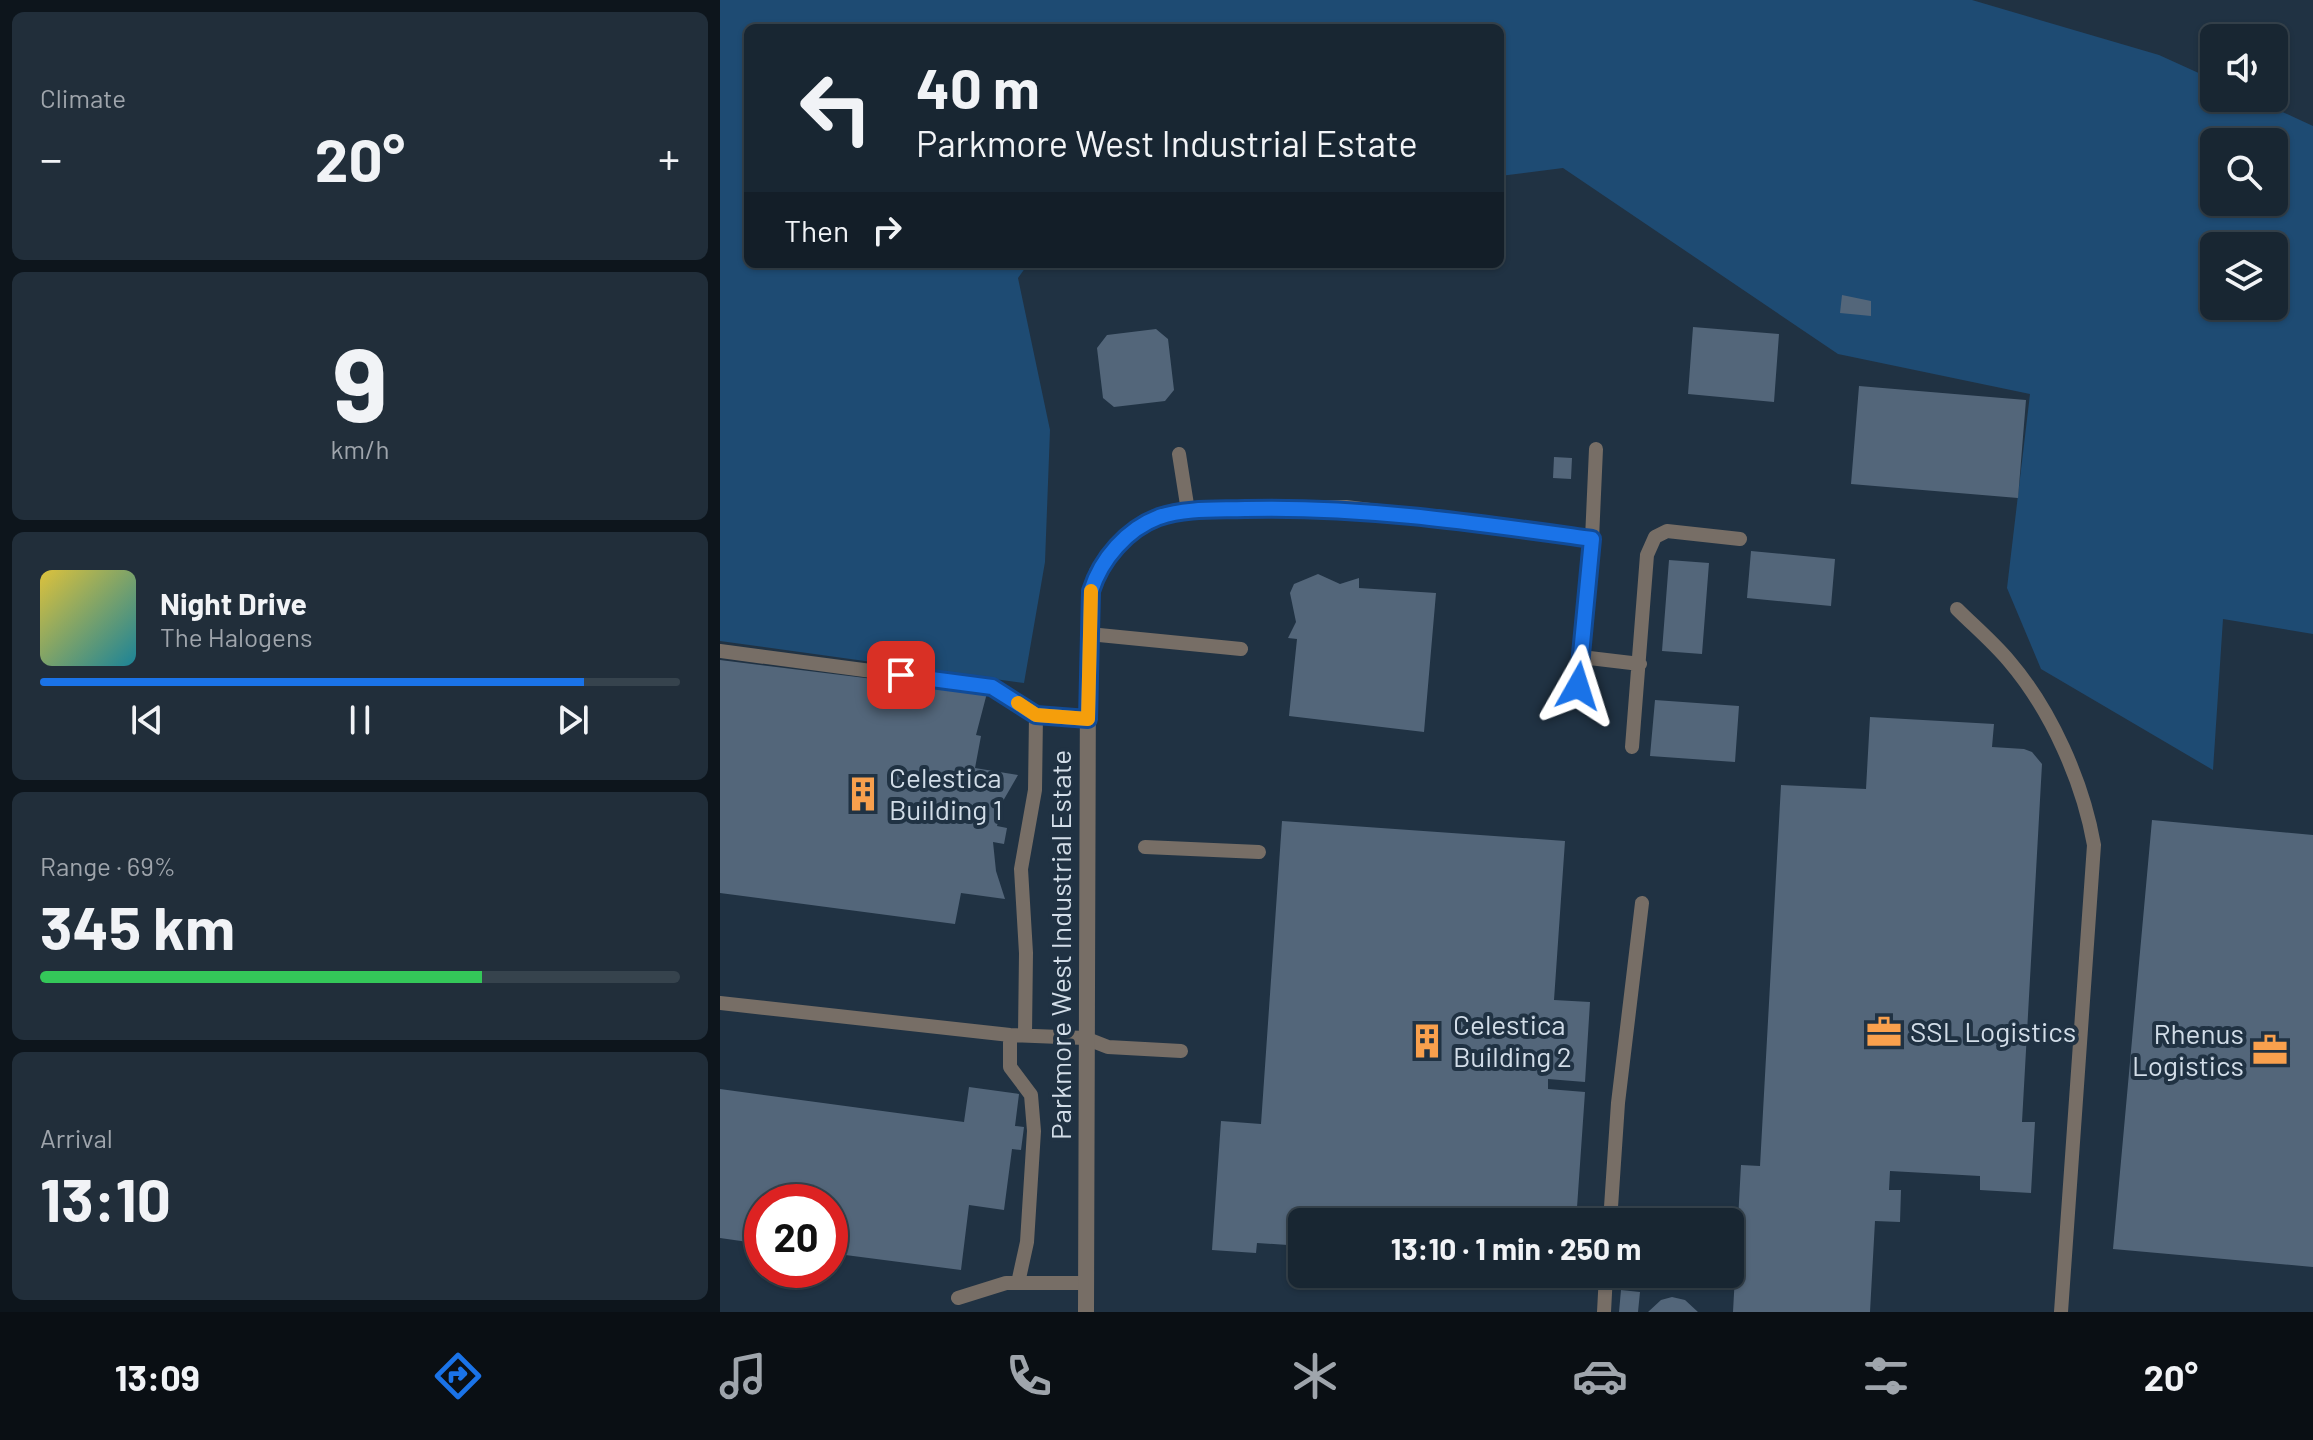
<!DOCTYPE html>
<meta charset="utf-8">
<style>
:root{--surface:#182632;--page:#212e3a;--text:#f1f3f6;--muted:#9fa5ac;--line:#36434d;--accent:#1a73e8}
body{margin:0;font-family:Barlow,sans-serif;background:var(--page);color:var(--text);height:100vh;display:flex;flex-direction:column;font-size:30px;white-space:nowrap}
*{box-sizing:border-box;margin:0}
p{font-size:26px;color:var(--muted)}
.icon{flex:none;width:44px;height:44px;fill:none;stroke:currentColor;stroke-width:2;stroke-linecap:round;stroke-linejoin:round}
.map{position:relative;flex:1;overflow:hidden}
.side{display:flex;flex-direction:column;gap:12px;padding:12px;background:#0d151c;width:720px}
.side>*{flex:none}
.guide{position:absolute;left:24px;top:24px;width:760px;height:244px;border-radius:12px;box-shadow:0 2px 6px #0004,0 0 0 2px var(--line);background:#182632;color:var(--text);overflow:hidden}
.controls{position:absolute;left:1480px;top:24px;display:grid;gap:16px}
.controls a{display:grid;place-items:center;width:88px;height:88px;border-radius:12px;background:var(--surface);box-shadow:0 2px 6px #0004,0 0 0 2px var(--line);font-size:40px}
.speed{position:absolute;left:24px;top:1184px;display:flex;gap:16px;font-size:40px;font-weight:700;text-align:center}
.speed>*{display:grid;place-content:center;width:104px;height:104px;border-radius:50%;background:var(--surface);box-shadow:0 2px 6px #0004,0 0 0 2px var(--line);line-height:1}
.speed .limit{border:12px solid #d22;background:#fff;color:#111}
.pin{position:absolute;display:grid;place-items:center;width:68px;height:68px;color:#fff;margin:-34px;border-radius:16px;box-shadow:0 4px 12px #0006}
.me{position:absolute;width:88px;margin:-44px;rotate:6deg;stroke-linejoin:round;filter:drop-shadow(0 0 6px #0008)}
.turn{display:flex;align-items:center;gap:28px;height:168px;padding:0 40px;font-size:36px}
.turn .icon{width:104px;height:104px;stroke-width:2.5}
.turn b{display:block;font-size:56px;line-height:68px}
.then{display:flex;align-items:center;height:76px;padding:0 40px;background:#0003;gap:16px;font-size:30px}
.big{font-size:60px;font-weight:700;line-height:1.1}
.side .card{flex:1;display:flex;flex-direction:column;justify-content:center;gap:12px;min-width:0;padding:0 28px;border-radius:12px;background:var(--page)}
.side .dial{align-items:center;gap:0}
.dial b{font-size:104px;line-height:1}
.song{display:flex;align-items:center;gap:24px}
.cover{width:96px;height:96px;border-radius:12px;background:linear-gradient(135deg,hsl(50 70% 55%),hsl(190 70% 35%))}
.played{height:8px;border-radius:4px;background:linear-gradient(90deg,var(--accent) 85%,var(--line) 85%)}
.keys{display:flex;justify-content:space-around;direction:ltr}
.heat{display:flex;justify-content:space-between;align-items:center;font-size:44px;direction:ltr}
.charge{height:12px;border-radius:6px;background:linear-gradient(90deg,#34c759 69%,var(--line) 0)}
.trip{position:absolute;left:568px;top:1208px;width:456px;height:80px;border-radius:12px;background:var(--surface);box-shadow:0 2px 6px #0004,0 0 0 2px var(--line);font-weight:700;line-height:80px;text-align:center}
.menu{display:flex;height:128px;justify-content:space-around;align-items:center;background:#0a0f14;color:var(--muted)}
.menu .icon{width:56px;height:56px}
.menu .active{color:var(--accent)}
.menu b{font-size:36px;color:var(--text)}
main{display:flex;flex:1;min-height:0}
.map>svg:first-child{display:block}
</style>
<main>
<section class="side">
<div class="card"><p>Climate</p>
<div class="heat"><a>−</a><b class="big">20°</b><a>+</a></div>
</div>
<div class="card dial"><b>9</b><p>km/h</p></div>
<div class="card">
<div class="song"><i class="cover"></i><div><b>Night Drive</b><p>The Halogens</p></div></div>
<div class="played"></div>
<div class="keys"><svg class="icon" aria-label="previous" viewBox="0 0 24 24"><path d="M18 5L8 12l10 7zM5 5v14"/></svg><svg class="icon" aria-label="pause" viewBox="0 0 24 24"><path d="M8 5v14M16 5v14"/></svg><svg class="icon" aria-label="next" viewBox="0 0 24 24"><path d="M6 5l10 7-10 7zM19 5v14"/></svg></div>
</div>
<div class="card"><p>Range · 69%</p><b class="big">345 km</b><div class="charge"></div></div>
<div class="card"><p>Arrival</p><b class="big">13:10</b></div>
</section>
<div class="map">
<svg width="1593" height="1312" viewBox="0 0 1593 1312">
<rect width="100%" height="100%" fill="#203243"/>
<path fill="#1e4b73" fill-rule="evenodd" d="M 0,0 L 1252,0 L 1439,55 L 1494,80 L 1494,98 L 1532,98 L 1593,126 L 1593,634 L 1503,619 L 1493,770 L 1321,669 L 1287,588 L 1310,394 L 1118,354 L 843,168 L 780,176 L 780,28 L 28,28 L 28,264 L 308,264 L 298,278 L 330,430 L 325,562 L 304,683 L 0,641 ZM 1494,142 L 1554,142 L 1554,202 L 1494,202 ZM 1494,246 L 1554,246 L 1554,306 L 1494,306 Z"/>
<path fill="#53667a" d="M 1122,295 L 1151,301 L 1151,316 L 1120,313 Z
M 973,327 L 1059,334 L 1054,402 L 968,394 Z
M 436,329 L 448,339 L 454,390 L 445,401 L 394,407 L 383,398 L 377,348 L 387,335 Z
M 1139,386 L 1306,400 L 1298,498 L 1131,484 Z
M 834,457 L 852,458 L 851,479 L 833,478 Z
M 1031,551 L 1115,559 L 1111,606 L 1027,598 Z
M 949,560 L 989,563 L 982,654 L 942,651 Z
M 598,574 L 620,584 L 639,578 L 639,588 L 716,593 L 704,732 L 569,716 L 577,639 L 568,638 L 576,622 L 570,593 L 574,584 Z
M 0,660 L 267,693 L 256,735 L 261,736 L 255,768 L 298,775 L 283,801 L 277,826 L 287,828 L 284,844 L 273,842 L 276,871 L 285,899 L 241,893 L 235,924 L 0,893 Z
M 935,700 L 1019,706 L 1015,762 L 930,756 Z
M 1150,717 L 1274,724 L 1272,747 L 1304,749 L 1312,752 L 1322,764 L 1302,1122 L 1315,1122 L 1311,1193 L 1260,1190 L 1260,1176 L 1170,1171 L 1169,1190 L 1181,1190 L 1180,1222 L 1155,1221 L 1150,1312 L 1013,1312 L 1021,1165 L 1040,1166 L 1061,785 L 1146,789 Z
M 1432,820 L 1593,835 L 1593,1267 L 1393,1249 Z
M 562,821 L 845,841 L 834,1000 L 870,1002 L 865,1082 L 828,1079 L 828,1089 L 865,1092 L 856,1222 L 582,1222 L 582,1246 L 537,1243 L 536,1253 L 492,1250 L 501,1121 L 541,1124 Z
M 249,1087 L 299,1094 L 295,1126 L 304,1127 L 301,1150 L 292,1149 L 284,1210 L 249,1205 L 241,1270 L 110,1253 L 110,1202 L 42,1202 L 42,1244 L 0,1238 L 0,1089 L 244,1122 Z
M 901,1290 L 920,1292 L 918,1312 L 899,1312 Z
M 952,1297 L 965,1300 L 978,1312 L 928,1312 L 941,1300 Z"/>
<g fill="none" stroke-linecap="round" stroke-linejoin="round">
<path stroke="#776e66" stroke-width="14" d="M 459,454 L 468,511
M 1237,609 C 1254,626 1273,642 1289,661 C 1331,710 1363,782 1374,845 L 1341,1312
M 369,634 L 521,649
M 0,651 L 272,687 L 316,715 L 368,719
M 861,657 L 920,664
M 858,686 L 872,539 L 876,449
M 912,747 L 927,555 L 935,537 L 947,531 L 1020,539
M 425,847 L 539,852
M 0,1003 L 290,1035 L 365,1038 L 388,1047 L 461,1051
M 305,1034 L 306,953 L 301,869 L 315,790 L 316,715
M 290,1035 L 290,1067 L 311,1095 L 314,1131 L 307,1242 L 298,1283
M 890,1222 L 898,1103 L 922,903
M 238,1298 L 286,1283 L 365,1283
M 884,1312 L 886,1274"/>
<path stroke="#776e66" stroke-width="16" d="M 366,1312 L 368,671 L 371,591 L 377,572 L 401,543 L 422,525 L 441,517 L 468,511 L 626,508 L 872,539"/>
</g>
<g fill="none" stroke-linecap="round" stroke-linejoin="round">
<g stroke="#114b97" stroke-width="20">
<path id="route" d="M 181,675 L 272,687 L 316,715 L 368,719 L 371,591 C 381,559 407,529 439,517 C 466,508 497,510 525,509 C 642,506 756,523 872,539 L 858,686"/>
</g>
<use href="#route" stroke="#1a73e8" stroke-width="14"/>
<path stroke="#f59e0b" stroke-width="14" d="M 298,703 L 316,715 L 368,719 L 371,591"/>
</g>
<defs>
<g id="building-bare" transform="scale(2.76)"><path d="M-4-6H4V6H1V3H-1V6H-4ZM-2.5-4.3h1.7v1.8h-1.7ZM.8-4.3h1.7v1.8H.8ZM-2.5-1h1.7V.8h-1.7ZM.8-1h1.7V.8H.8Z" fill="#f9a04d" stroke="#203243" stroke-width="2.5" paint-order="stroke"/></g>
<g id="office-bare" transform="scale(2.76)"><path d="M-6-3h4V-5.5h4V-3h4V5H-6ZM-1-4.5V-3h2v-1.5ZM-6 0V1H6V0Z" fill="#f9a04d" stroke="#203243" stroke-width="2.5" paint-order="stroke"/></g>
</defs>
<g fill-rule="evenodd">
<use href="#building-bare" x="143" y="794"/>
<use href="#office-bare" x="1164" y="1032"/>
<use href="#building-bare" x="707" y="1041"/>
<use href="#office-bare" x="1550" y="1050"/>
</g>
<g text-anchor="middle" stroke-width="8" stroke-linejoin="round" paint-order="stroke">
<g font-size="28" fill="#d2dde8" stroke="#203243" text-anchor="start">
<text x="169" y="788">Celestica<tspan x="169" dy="32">Building 1</tspan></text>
<text x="733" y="1035">Celestica<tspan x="733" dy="32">Building 2</tspan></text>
<text x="1190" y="1042">SSL Logistics</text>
<text x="1524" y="1044" text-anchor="end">Rhenus<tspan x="1524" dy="32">Logistics</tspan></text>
</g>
<g font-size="28" fill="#d2dde8" stroke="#203243">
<text transform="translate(341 945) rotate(-90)" y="10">Parkmore West Industrial Estate</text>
</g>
</g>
</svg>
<div class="controls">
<a><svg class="icon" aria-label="sound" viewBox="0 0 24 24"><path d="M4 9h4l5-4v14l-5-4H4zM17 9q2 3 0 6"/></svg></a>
<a><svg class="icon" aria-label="search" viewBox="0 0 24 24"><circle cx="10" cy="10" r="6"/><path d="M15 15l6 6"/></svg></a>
<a><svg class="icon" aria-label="layers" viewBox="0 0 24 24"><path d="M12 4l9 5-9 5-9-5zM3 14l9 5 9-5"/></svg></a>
</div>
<div class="speed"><div class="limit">20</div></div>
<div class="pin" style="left:181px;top:675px;background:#d93025"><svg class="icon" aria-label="arrive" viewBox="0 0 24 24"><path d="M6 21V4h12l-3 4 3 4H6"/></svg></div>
<svg class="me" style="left:858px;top:686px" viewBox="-20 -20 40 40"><path d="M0-17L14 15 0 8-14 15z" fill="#1a73e8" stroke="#fff" stroke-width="4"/></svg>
<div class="trip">13:10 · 1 min · 250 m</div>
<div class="guide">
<div class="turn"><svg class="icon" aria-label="left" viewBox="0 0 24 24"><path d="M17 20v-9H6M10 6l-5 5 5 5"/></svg><div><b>40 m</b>Parkmore West Industrial Estate</div></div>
<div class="then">Then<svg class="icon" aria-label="right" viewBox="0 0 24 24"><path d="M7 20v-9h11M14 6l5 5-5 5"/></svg></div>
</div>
</div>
</main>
<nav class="menu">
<b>13:09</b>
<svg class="icon active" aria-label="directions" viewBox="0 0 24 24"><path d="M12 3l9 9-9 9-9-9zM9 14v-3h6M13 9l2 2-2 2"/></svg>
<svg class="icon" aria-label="music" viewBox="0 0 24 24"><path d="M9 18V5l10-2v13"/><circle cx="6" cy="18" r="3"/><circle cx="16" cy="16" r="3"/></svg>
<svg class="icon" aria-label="phone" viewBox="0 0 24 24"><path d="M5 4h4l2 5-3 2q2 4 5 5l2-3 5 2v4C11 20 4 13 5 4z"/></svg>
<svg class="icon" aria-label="climate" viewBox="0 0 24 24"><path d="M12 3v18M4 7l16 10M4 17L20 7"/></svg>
<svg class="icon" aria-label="car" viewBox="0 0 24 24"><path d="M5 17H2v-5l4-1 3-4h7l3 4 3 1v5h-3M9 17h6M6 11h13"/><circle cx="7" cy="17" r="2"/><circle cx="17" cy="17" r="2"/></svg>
<svg class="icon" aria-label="filters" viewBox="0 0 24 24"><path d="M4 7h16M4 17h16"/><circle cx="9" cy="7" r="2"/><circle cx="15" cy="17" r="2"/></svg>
<b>20°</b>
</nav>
